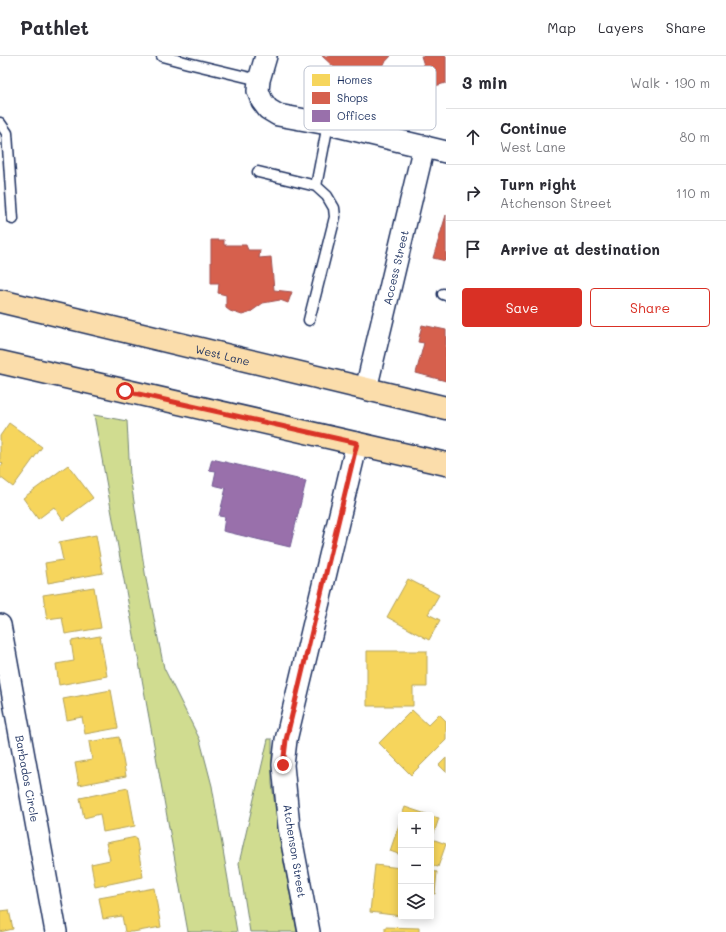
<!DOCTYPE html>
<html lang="en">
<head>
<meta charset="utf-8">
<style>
  :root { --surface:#fff; --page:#f2f2f3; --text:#2b2b33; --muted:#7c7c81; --line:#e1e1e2; --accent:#d93025 }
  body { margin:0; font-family:Mali,sans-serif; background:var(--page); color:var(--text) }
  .controls { position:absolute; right:12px; bottom:12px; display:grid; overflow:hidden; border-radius:4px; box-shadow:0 2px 10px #0003 }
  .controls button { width:36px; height:36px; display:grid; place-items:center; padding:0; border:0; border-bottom:1px solid var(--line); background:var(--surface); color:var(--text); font:20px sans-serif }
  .stop { position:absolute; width:12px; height:12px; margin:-9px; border:3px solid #d93025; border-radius:50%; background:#fff }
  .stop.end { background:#d93025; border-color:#fff; box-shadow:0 1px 4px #0008 }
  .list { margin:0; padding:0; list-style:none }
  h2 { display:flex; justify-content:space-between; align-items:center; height:52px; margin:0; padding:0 16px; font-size:17px }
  h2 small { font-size:13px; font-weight:400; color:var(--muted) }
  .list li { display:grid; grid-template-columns:26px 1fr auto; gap:12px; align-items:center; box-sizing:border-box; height:56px; padding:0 16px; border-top:1px solid var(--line) }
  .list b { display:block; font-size:15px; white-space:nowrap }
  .list p { margin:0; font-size:13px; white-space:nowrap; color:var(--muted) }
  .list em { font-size:13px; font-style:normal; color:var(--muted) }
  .actions { display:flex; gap:8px; padding:12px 16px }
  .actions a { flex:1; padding:9px 0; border:1px solid var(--accent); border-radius:4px; text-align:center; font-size:14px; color:var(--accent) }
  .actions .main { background:var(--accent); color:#fff }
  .icon { flex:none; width:22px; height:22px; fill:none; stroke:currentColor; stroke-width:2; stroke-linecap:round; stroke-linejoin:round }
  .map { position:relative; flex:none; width:446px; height:876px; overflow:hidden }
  header { display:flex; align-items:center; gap:24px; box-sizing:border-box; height:56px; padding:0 20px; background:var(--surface); border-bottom:1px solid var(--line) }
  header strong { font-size:19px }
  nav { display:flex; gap:22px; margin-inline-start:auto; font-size:14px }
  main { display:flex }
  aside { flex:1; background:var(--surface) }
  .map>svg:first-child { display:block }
  .green { fill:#d0dc90; stroke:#768677 }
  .homes { fill:#f6d55c; stroke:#b4a35d }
  .shops { fill:#d6604d; stroke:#9e5152 }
  .offices { fill:#9970ab; stroke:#735c94 }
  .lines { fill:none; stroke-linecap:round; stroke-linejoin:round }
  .service-casing { stroke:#1b2f5e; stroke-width:13 }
  .minor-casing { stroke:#1b2f5e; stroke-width:24 }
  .primary-casing { stroke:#1b2f5e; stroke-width:25 }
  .service { stroke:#fff; stroke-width:10 }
  .minor { stroke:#fff; stroke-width:21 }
  .primary { stroke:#fbddab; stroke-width:22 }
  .route { stroke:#d93025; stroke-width:5 }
  .labels { text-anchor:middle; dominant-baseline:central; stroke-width:4; stroke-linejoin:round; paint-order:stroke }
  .street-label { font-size:11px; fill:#1b2f5e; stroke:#fff }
  .key { fill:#fff; stroke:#bbc1cf; stroke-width:1 }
  .key-label { font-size:11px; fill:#1b2f5e }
</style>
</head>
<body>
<header>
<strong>Pathlet</strong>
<nav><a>Map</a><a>Layers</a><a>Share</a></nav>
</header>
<main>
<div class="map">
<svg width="446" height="876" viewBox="0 0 446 876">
  <rect width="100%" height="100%" fill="#fff"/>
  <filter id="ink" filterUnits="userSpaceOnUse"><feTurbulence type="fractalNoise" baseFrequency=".025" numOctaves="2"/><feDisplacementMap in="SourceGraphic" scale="8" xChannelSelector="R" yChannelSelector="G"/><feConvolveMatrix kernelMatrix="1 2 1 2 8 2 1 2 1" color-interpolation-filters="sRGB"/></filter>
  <g filter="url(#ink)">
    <path class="green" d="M 94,359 L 127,365 L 130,420 L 146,523 L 164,612 L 200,684 L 212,730 L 237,876 L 188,876 Z
      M 268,683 L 272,683 L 272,728 L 279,779 L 297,876 L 250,876 L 239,807 Z"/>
    <path class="homes" d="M 9,367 L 42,391 L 13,431 L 0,421 L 0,412 L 3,408 L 0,405 L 0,380 Z
      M 68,409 L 93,442 L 63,464 L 54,451 L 38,463 L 23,442 Z
      M 96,479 L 103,517 L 48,527 L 45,507 L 63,504 L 59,486 Z
      M 408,523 L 439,539 L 428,558 L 440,564 L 429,584 L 387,561 Z
      M 94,531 L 101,572 L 65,578 L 62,561 L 47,563 L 43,539 Z
      M 100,580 L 107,620 L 59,629 L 56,608 L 74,605 L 71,585 Z
      M 367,595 L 427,595 L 427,631 L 413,631 L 413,650 L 367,650 Z
      M 111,634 L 118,672 L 85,678 L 82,661 L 67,664 L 63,643 Z
      M 412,654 L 428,669 L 439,658 L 446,665 L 446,684 L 411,719 L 379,687 Z
      M 119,681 L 126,720 L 79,729 L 75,707 L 92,704 L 89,686 Z
      M 446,702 L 446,716 L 439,709 Z
      M 128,732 L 135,770 L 103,776 L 100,758 L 84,762 L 80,742 Z
      M 405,751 L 429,759 L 402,759 Z
      M 431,760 L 439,762 L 432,783 L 446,788 L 438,811 L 431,809 Z
      M 401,763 L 401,799 L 390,795 Z
      M 136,781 L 143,821 L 95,831 L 91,808 L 110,804 L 106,787 Z
      M 375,809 L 401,812 L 401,860 L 370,856 Z
      M 431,815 L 437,816 L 435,838 L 431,837 Z
      M 154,832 L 161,871 L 133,876 L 125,876 L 122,860 L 103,863 L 99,842 Z
      M 9,854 L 13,873 L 0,876 L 0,855 Z
      M 385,871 L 419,872 L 419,876 L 385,876 Z"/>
    <path class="shops" d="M 322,0 L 391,0 L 359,34 Z
      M 421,0 L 446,0 L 446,27 L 431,31 Z
      M 446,159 L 446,205 L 433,202 Z
      M 211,184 L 224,184 L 224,189 L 246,189 L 248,194 L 260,194 L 259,202 L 271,201 L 274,234 L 292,236 L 288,247 L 280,244 L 263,247 L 249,257 L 242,259 L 230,255 L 226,252 L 226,239 L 218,237 L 219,227 L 211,227 Z
      M 422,269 L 446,274 L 446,325 L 416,317 L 424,287 L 418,286 Z"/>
    <path class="offices" d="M 212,403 L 306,425 L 290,491 L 223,475 L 225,461 L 219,460 L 226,432 L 213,429 L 216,415 L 209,414 Z"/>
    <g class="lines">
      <g class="service-casing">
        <path id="service" d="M 162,0 L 188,7 L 259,24
          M 0,67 L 7,77 L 13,163
          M 258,116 L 316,130 L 327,140 L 334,152 L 335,161 L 309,264
          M 316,130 L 328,68
          M 443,238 L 446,239"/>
      </g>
      <g class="minor-casing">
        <g id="minor">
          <path d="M 266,0 L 259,24 L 258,35 L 262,45 L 268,53 L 278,59 L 333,69 L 446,96"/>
          <path id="s1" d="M 366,333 L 424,90"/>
          <path id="s2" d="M 0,569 L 56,876"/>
          <path d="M 309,876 L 289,771 L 283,709 L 286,684 L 357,387"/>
        </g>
      </g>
      <g class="primary-casing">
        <g id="primary">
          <path id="s3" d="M 0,245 L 446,352"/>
          <path d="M 0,306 L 446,408"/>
        </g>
      </g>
      <use href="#service" class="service"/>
      <use href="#minor" class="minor"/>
      <use href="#primary" class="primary"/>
    </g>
  </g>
  <g class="lines" filter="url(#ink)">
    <path class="route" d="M 125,335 L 357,387 L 286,684 L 283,709"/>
  </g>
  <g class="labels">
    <g class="street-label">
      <text stroke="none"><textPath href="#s1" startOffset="125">Access Street</textPath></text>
      <text stroke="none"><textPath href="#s3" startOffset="229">West Lane</textPath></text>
      <text stroke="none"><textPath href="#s2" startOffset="156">Barbados Circle</textPath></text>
      <text transform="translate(295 795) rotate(81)">Atchenson Street</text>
    </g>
  </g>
  <rect x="304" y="10" width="132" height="64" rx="6" class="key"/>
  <rect x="312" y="18" width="18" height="12" fill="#f6d55c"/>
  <rect x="312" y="36" width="18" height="12" fill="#d6604d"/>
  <rect x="312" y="54" width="18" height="12" fill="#9970ab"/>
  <g class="key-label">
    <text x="337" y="28">Homes</text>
    <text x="337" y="46">Shops</text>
    <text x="337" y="64">Offices</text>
  </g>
</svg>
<div class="controls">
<button>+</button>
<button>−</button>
<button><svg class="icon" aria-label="layers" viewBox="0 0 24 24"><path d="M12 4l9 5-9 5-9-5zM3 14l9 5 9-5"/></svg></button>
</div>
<div class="stop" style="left:125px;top:335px"></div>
<div class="stop end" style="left:283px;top:709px"></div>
</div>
<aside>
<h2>3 min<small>Walk · 190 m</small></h2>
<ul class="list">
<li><svg class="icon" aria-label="ahead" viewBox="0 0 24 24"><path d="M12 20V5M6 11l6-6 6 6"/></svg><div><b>Continue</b><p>West Lane</p></div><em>80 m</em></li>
<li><svg class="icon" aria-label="right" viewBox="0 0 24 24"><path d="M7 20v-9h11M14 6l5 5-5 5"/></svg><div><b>Turn right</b><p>Atchenson Street</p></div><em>110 m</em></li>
<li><svg class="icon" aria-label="arrive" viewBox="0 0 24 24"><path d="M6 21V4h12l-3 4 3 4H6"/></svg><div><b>Arrive at destination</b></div></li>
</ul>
<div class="actions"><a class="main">Save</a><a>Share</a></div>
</aside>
</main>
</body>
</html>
